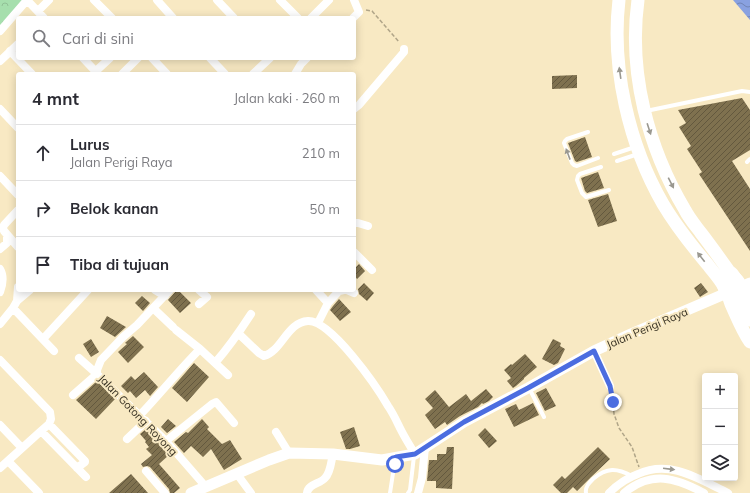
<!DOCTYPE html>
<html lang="id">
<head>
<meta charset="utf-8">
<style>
  :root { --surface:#fff; --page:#f7f7f7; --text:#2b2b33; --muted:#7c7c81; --line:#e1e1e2 }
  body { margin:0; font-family:Mulish,sans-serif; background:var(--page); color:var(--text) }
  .controls { position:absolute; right:12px; bottom:12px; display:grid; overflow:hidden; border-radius:4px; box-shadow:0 2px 10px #0003 }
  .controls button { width:36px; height:36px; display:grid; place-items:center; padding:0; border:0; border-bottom:1px solid var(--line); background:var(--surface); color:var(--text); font:20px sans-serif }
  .stop { position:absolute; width:12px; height:12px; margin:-9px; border:3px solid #4b6de0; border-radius:50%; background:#fff }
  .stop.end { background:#4b6de0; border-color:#fff; box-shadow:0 1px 4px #0008 }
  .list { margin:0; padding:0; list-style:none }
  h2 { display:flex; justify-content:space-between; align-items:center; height:52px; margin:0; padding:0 16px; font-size:17px }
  h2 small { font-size:13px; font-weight:400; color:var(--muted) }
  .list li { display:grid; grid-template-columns:26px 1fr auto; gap:12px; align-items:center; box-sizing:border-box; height:56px; padding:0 16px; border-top:1px solid var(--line) }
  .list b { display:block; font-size:15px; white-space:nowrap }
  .list p { margin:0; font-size:13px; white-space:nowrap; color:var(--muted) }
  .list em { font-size:13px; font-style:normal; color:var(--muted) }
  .icon { flex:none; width:22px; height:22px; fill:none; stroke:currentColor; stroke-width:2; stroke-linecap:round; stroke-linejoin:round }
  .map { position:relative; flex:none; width:750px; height:493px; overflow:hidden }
  .search { position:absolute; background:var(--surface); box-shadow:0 2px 10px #0003; left:16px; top:16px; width:340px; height:44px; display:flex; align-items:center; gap:10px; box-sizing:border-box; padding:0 14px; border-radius:4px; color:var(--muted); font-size:15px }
  .panel { position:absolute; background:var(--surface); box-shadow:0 2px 10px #0003; left:16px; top:72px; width:340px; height:220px; border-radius:4px }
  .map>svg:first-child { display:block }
  .park { fill:url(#park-crowns) }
  .water { fill:url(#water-waves) }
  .building { fill:url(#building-hatch) }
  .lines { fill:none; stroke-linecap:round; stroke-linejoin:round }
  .path { stroke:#b0a588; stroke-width:1.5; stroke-dasharray:4 2; stroke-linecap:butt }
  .lane { stroke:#fff; stroke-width:4 }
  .street { stroke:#fff; stroke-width:8 }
  .secondary { stroke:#fff; stroke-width:11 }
  .primary { stroke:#fff; stroke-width:13 }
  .highway { stroke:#fff; stroke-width:15 }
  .oneway { fill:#9a9890 }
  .route { stroke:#4b6de0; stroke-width:5 }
  .labels { text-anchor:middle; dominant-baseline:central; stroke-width:4; stroke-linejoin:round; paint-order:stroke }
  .street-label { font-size:11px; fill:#363022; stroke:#f8e9c3 }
</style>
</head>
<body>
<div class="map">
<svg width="750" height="493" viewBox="0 0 750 493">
  <defs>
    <pattern id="park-crowns" width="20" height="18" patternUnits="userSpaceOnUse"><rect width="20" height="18" fill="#a6dfad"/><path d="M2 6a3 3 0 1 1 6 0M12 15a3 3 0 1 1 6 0" fill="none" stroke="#90c095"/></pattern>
    <pattern id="water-waves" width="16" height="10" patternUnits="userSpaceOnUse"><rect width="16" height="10" fill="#89a1e0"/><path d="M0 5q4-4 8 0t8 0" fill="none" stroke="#7184b5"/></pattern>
    <pattern id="building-hatch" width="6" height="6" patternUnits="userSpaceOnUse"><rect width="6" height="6" fill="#7f714f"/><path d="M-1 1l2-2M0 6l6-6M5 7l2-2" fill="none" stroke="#63583e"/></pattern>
  </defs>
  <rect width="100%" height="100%" fill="#f8e9c3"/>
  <path class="park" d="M 0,0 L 24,0 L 0,27 Z"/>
  <path class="water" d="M 733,0 L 750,0 L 750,20 Z"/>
  <path class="building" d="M 577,75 L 577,88 L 552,89 L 552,76 Z
    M 742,98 L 750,110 L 750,150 L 732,161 L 750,189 L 750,251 L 699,174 L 702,172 L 687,149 L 691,146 L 679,127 L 686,123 L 678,110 Z
    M 585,137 L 592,157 L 577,162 L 575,161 L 568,143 Z
    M 598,172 L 604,188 L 587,193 L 585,191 L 581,178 Z
    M 608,194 L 617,221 L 598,227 L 588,200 Z
    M 359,264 L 365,271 L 357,279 L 354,275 L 354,269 Z
    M 364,283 L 374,293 L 367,301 L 359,294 L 358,289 Z
    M 701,283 L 708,292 L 700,297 L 694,288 Z
    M 177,290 L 178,290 L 191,303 L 180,313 L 168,300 Z
    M 142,296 L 150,303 L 143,311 L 135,303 Z
    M 339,299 L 351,312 L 340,321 L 330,310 L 333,306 Z
    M 107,316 L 126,327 L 115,337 L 100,328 Z
    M 133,336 L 144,347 L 128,363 L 118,352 L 127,344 L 125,343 Z
    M 91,339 L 99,352 L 91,357 L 83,344 Z
    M 553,339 L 561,343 L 560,346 L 565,349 L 558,363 L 554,365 L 542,359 Z
    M 525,354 L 537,367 L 524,378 L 524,379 L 516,386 L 513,388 L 507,381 L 511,378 L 504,370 L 511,364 L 512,365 Z
    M 194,363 L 209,377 L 187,402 L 172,388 Z
    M 144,372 L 158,387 L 150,396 L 145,390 L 136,398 L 130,391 L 128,393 L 121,386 L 131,376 L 135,380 Z
    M 97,381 L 115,399 L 96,419 L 76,400 Z
    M 546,388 L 556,406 L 545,411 L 536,393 Z
    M 486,389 L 493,397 L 489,401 L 483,404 L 482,403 L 478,407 L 460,416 L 447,425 L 445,422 L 435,429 L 425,415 L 433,408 L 425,399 L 435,390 L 449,407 L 466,394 L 471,401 Z
    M 533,403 L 539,415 L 514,427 L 505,409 L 516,404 L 519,410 Z
    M 168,419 L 176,426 L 167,433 L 161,427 Z
    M 202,419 L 209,427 L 207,429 L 222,444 L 230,440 L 242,459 L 224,470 L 211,449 L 203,457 L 191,446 L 184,453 L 174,442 L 186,432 L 188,433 Z
    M 354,427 L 360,446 L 350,449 L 346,449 L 340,432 Z
    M 485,428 L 497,441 L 489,448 L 478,435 Z
    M 146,429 L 170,454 L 159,464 L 180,488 L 174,493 L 170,493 L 169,489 L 150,467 L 147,466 L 143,467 L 141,464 L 152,455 L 146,449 L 149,447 L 145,442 L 146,441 L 140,434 Z
    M 447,447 L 454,447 L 452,489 L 436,488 L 436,481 L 427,481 L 429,460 L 437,460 L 437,454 L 446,454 Z
    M 598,447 L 610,459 L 591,477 L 577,491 L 573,487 L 567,493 L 561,493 L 553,485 L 562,476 L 565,479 Z
    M 131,474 L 148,493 L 109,493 Z"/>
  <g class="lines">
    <path class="path" d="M 366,10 L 372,11 L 399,42
      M 611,393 L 613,402 L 614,414 L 619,428 L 632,447 L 639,467"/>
    <path class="lane" d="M 646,111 L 742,91 L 750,92
      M 588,132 L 567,139 L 565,141 L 564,143 L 572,163 L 574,165 L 577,166 L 598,158
      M 614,154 L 635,147
      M 617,161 L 638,154
      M 747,162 L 750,159
      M 601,167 L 580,174 L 578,176 L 577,180 L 582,193 L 586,197 L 609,190
      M 529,388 L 544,417
      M 390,493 L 395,460
      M 408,493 L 410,490 L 414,456
      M 586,493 C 585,487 589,483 593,479 C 607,467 617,468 632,476"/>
    <path class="street" d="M 27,0 L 44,18
      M 94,0 L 112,18
      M 157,0 L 173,18
      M 217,0 L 234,18
      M 280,0 L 298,18
      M 38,11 L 49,0
      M 311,18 L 329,0
      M 353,18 L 359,12 L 354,0
      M 0,31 L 27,0
      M 10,51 L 32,74
      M 83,58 L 98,74
      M 152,58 L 167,74
      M 210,58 L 225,74
      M 0,61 L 18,44
      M 96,71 L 110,58
      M 122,74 L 138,58
      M 253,74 L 270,58
      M 295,74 L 301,64 L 307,58
      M 0,109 L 18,128
      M 354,109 L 359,105 L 404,52 L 404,49
      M 0,176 L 18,195
      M 354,223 L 358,223 L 368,226
      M 3,228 L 4,231 L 18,247
      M 3,228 L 4,225 L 18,210
      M 0,249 L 7,243 L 7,235
      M 354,252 L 372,270
      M 0,269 C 4,276 3,284 0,292
      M 155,290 L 165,296
      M 170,290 L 137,325 L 123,337 L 101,360 L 97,370 L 97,374 L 166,441 L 206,487
      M 199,290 L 207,297 L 199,304
      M 316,290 L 328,303 L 339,291 L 344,290
      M 347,290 L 354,293
      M 17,301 L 30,290
      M 13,308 L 54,351
      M 153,308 L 173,327
      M 318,323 L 328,303
      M 0,324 L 13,308 L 17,301 L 18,287
      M 176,330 L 200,349
      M 239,334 L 259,353 L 264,356 C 282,351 287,322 308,321 C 331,320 377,387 388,406 C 393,413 397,422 401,430 C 405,438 410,446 415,454
      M 43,339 L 88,290
      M 594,351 L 610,386
      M 0,360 L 50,412 L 51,419 L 49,424 L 41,431 L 0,468
      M 215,363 C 229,347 240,331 251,314
      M 73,395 L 97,374 L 79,358
      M 140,415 C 160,394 179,370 200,349 L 228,375
      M 49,424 L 85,461 L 85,462 L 77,468
      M 0,425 L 22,448
      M 41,431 L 86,477
      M 276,432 L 289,453
      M 127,439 L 146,421
      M 166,441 L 212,404 L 216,402 L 234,423
      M 8,461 L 39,493
      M 146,471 L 165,493
      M 237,474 L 251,493
      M 307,493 C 308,484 320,484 325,478 C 331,472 331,461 333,454
      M 418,493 L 422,478 L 425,447
      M 609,493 C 617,485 627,478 638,474 C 670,459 699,479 728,493
      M 624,493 C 652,470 676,478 704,493"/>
    <path class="secondary" d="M 191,493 L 269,460 L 289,453 L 333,454 L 382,460 L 415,454 L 464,422 L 528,388 L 594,351 L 631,334 L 750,283"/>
    <path class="primary" d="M 619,0 C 611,68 629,145 663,204 C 676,226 692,246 708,265 C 713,272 720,279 724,287 C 727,292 729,298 731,304 C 737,317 742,330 750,342
      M 638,0 C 628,72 648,148 685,210 C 689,218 695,225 701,233 C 711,246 721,260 731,274 L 738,281"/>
    <path class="highway" d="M 731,274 L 750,300
      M 725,287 L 738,302 L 750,319"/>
  </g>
  <defs><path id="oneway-solid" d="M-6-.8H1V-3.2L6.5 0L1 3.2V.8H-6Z"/></defs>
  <g class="oneway">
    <use href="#oneway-solid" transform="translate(620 73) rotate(-98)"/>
    <use href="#oneway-solid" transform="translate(649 129) rotate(72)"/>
    <use href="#oneway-solid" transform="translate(568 154) rotate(-110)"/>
    <use href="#oneway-solid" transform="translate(671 183) rotate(63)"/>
    <use href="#oneway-solid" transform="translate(701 257) rotate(-128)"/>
    <use href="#oneway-solid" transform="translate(669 469) rotate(7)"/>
  </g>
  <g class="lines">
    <path class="route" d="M 395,464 L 396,457 L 415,454 L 464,422 L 528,388 L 594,351 L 610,386 L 613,402"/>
  </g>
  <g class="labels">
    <g class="street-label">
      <text transform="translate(647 328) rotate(-23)">Jalan Perigi Raya</text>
      <text transform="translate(138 415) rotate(46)">Jalan Gotong Royong</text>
    </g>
  </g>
</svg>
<div class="controls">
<button>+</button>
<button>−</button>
<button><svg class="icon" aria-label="layers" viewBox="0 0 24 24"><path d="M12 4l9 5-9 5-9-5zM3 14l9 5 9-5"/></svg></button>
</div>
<div class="stop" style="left:395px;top:464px"></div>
<div class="stop end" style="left:613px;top:402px"></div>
<div class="search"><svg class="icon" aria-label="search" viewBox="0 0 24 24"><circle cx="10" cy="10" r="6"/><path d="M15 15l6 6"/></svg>Cari di sini</div>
<section class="panel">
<h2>4 mnt<small>Jalan kaki · 260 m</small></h2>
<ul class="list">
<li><svg class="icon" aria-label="ahead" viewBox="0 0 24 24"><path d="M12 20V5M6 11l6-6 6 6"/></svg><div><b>Lurus</b><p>Jalan Perigi Raya</p></div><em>210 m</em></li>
<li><svg class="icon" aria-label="right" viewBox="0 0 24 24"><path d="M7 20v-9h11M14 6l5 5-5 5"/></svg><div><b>Belok kanan</b></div><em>50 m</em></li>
<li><svg class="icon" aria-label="arrive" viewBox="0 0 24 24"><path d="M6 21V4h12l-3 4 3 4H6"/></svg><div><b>Tiba di tujuan</b></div></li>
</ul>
</section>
</div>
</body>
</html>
